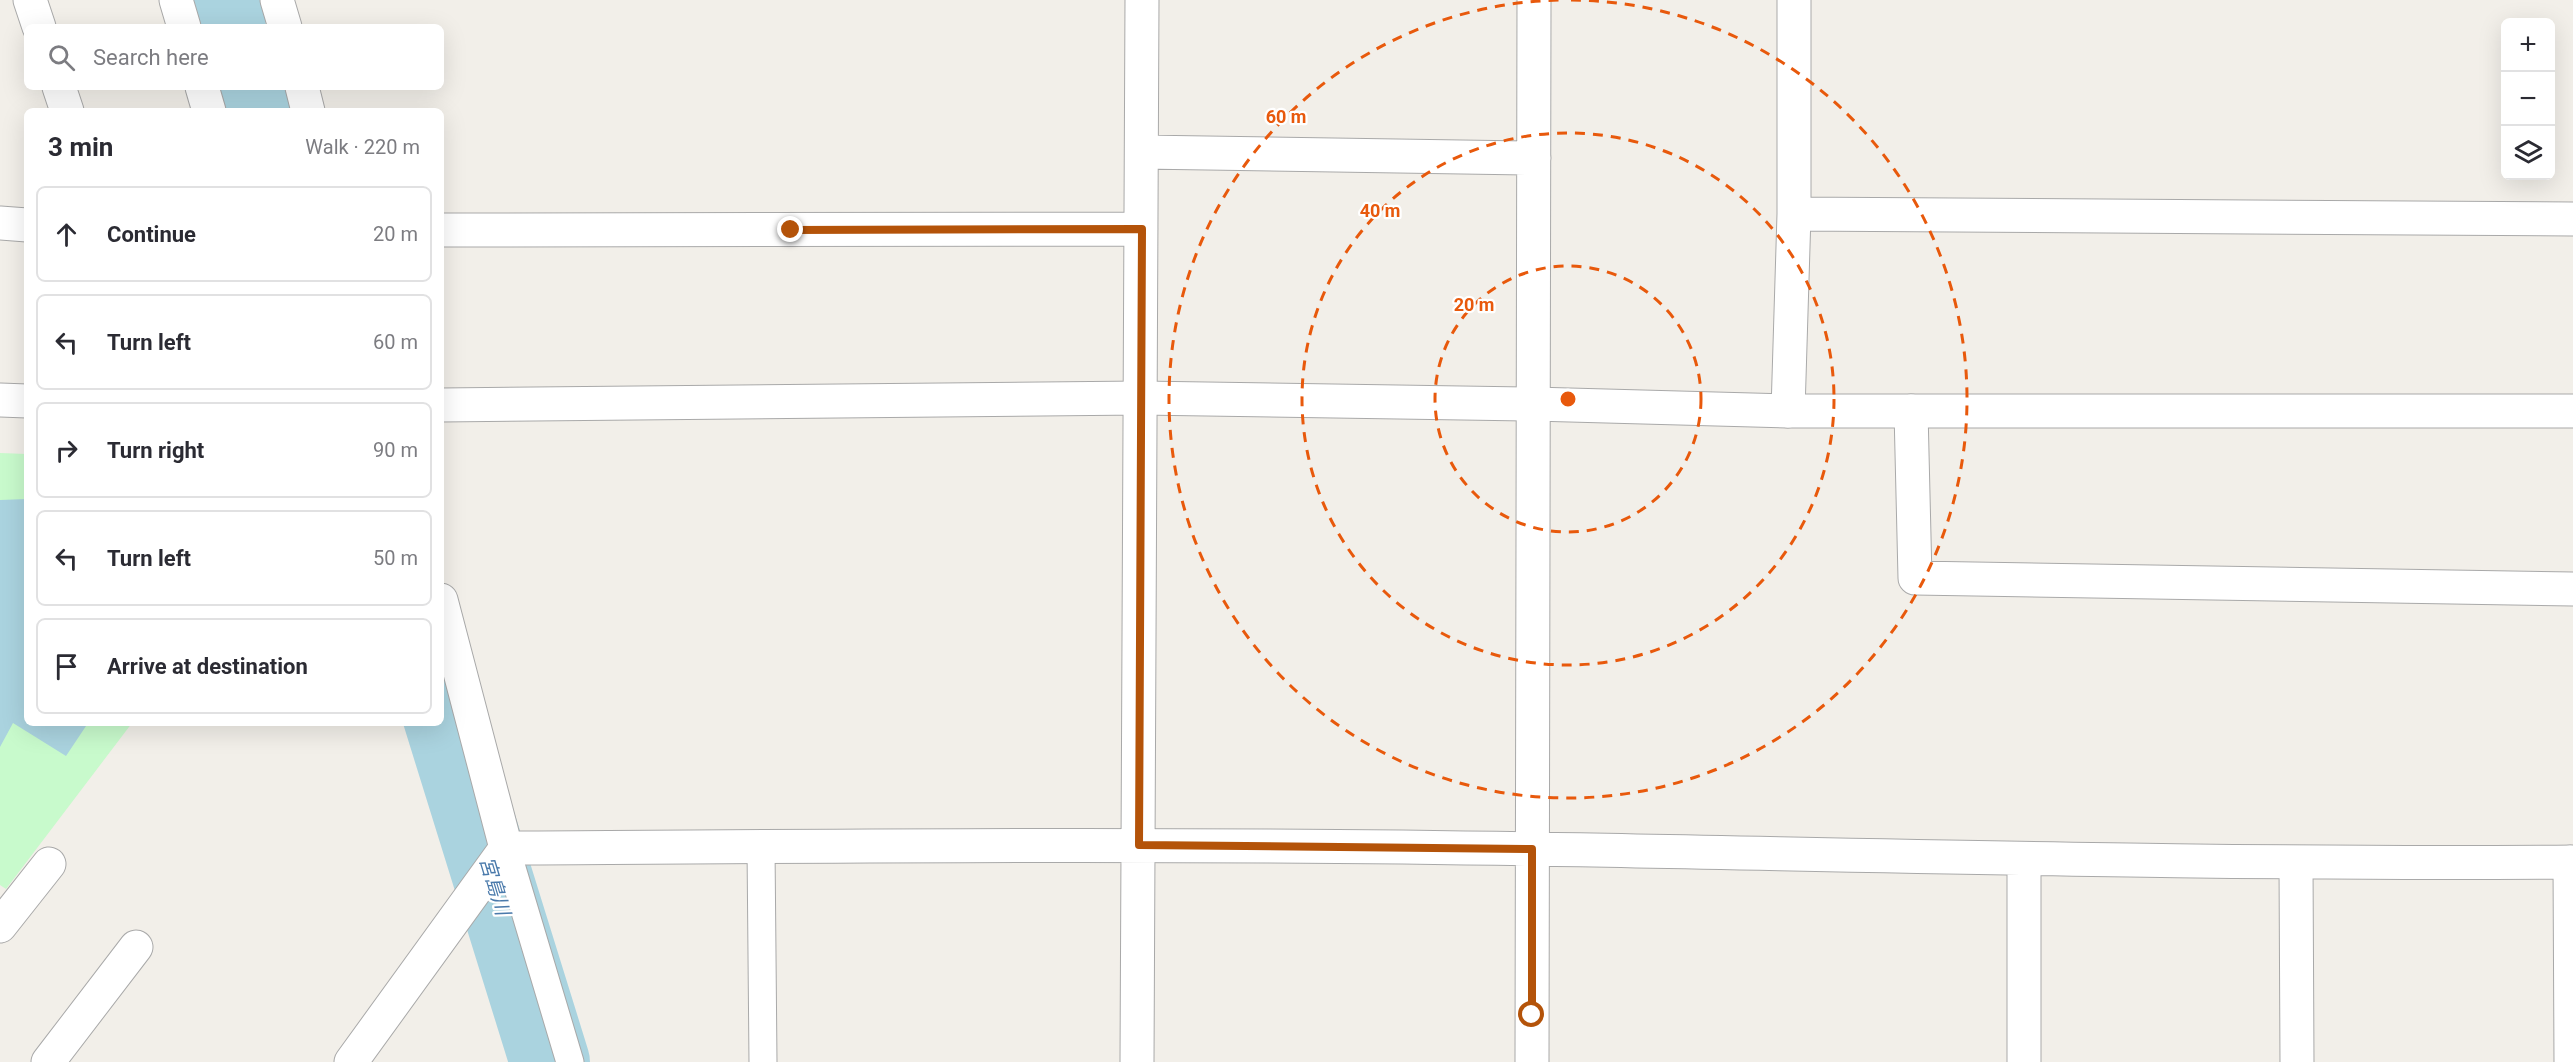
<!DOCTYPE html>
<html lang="en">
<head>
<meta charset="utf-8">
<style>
  :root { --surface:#fff; --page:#f2f2f3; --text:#2b2b33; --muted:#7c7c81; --line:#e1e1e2 }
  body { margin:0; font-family:Roboto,"Noto Sans JP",sans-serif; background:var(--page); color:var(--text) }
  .controls { position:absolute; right:18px; top:18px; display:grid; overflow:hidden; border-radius:9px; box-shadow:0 6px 24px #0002 }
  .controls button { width:54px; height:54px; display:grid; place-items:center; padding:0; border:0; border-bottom:2px solid var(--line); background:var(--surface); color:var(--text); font:30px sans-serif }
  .stop { position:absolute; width:18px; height:18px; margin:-14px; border:4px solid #b45309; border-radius:50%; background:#fff }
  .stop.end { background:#b45309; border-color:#fff; box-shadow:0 2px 6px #0008 }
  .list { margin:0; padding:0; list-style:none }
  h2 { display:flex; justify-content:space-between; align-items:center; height:78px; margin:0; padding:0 24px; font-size:26px }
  h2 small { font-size:20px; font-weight:400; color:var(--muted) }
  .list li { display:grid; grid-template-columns:39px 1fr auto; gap:18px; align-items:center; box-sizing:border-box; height:96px; margin:0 12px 12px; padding:0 12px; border:2px solid var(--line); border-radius:9px }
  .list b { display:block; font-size:22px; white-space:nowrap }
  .list em { font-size:20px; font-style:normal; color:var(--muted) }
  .icon { flex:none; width:33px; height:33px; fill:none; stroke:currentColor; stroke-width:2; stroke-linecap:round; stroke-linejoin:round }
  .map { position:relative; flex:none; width:2573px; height:1062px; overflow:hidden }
  .search { position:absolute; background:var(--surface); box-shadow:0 6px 24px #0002; left:24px; top:24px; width:420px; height:66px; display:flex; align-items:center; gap:15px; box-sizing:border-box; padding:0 21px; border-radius:9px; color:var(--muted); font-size:22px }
  .panel { position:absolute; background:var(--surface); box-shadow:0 6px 24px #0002; left:24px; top:108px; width:420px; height:618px; border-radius:9px }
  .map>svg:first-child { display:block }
  .park { fill:#c8facc }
  .water { fill:#aad3df }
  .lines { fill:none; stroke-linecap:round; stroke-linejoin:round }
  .river { stroke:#aad3df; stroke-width:80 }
  .service-casing { stroke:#a9a9a9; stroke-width:29 }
  .minor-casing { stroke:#a9a9a9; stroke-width:35 }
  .tertiary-casing { stroke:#a9a9a9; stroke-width:35 }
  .service { stroke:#fff; stroke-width:27 }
  .minor { stroke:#fff; stroke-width:33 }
  .tertiary { stroke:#fff; stroke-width:33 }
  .route { stroke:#b45309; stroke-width:8 }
  .ring { fill:none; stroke:#e8590c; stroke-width:3; stroke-dasharray:10 8 }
  .labels { text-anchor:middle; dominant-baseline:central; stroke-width:4.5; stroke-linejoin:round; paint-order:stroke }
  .water-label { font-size:20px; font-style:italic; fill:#4a7aab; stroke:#fff }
  .centre { fill:#e8590c; stroke:#fff; stroke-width:3 }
  .ring-label { font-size:18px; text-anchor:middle; font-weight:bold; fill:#e8590c; stroke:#fff; stroke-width:4.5; stroke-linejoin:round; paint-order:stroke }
</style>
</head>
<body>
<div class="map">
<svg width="2573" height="1062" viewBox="0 0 2573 1062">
  <rect width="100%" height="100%" fill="#f2efe9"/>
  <path class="park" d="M 0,453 L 27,454 L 27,723 L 132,723 L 6,889 L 0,885 Z"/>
  <path class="water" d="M 27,499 L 27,723 L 88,723 L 66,756 L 13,723 L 0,747 L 0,500 Z"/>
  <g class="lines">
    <path class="river" d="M 218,0 L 226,27
      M 244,87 L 251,111
      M 441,711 L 550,1062"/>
    <g class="service-casing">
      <path id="service" d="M 761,847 L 763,1062
        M 506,848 L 570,1062"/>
    </g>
    <g class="minor-casing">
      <path id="minor" d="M 30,0 L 39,27
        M 176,0 L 184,27
        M 277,0 L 285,27
        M 59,87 L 67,111
        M 202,87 L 209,111
        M 302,87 L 308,111
        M 1142,152 L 1534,158
        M 1794,214 L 2573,219
        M 0,223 L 27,225
        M 441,230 L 1141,229
        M 1788,411 L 1794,214 L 1794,0
        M 1911,411 L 1915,578 L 2573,589
        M 441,600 L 506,848
        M 2570,862 L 2571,1062
        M 2296,863 L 2297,1062
        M 0,926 L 49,864
        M 48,1062 L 136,947
        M 351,1062 L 506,848 C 849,846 1192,843 1534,849 C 1881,855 2227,865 2573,862
        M 1137,1062 L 1142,0
        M 1532,1062 L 1534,0
        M 2024,1062 L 2024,860"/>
    </g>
    <g class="tertiary-casing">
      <path id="tertiary" d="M 0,400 L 27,401
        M 441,405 L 1141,398 L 1533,404 L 1788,411 L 2573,411"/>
    </g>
    <use href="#service" class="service"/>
    <use href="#minor" class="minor"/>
    <use href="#tertiary" class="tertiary"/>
  </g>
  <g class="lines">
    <path class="route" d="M 791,230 L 1142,229 L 1139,845 L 1532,849 L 1532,1015"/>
  </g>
  <g class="ring">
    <circle cx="1568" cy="399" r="133"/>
    <circle cx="1568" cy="399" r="266"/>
    <path d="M1571 0A399 399 0 1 1 1565 0"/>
  </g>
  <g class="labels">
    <g class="water-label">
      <text transform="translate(495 886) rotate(73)">宮島川</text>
    </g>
  </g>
  <circle cx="1568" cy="399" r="9" class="centre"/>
  <g class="ring-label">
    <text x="1286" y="123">60 m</text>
    <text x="1380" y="217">40 m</text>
    <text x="1474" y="311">20 m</text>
  </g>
</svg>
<div class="controls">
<button>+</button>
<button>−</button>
<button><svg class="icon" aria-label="layers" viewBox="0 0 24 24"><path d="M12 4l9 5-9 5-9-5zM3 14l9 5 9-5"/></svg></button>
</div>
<div class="stop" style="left:1532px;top:1015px"></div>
<div class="stop end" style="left:791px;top:230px"></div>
<div class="search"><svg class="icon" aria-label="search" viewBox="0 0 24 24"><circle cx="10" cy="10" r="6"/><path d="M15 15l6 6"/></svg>Search here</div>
<section class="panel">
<h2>3 min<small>Walk · 220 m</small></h2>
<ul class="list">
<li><svg class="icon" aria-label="ahead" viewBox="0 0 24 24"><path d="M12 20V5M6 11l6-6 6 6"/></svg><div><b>Continue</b></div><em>20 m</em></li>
<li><svg class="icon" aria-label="left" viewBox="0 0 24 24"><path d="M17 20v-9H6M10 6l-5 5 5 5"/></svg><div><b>Turn left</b></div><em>60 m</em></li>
<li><svg class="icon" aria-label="right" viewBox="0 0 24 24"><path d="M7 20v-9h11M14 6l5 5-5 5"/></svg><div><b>Turn right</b></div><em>90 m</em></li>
<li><svg class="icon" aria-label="left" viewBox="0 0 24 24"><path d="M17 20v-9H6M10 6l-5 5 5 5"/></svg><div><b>Turn left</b></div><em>50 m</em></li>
<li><svg class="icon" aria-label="arrive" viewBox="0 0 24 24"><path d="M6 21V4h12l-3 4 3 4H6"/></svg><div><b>Arrive at destination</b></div></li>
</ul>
</section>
</div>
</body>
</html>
